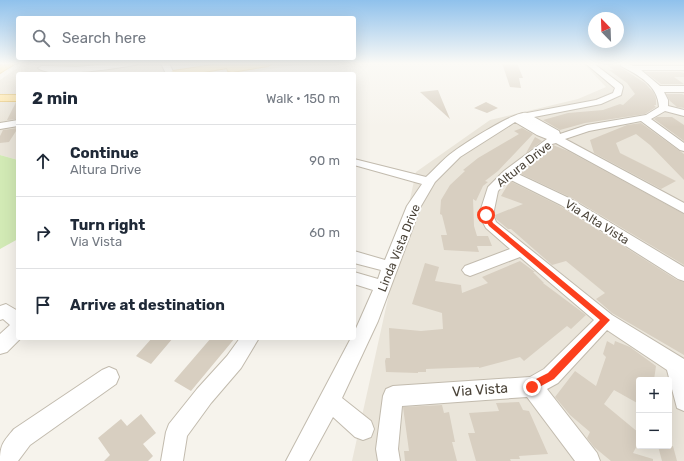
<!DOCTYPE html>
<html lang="en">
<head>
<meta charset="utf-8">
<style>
  :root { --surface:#fff; --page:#f6f6f7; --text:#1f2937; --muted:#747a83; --line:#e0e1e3 }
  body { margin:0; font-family:Rubik,sans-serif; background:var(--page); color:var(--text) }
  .controls { position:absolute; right:12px; bottom:12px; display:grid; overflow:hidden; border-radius:4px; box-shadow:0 4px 16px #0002 }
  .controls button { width:36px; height:36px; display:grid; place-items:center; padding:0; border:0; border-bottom:1px solid var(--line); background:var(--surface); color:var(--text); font:20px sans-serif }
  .compass { position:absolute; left:588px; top:12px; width:36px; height:36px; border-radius:50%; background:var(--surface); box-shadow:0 4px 16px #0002; rotate:337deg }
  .stop { position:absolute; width:12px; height:12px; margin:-9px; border:3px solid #fc3f1d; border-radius:50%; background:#fff }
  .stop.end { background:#fc3f1d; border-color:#fff; box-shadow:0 1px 4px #0008 }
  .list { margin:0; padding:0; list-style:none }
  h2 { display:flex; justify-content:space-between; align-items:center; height:52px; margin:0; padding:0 16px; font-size:17px }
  h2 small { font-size:13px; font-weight:400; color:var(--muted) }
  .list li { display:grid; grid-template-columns:26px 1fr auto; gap:12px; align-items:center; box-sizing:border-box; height:72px; padding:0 16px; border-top:1px solid var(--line) }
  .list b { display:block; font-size:15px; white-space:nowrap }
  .list p { margin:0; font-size:13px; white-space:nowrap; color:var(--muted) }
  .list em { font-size:13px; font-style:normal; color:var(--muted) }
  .icon { flex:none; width:22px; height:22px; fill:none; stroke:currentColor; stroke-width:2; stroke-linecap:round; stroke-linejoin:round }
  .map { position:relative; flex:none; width:684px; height:461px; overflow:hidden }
  .search { position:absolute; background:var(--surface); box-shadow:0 4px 16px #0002; left:16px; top:16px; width:340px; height:44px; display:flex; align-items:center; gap:10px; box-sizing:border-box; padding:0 14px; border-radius:4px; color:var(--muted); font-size:15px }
  .panel { position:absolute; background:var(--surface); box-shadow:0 4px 16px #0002; left:16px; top:72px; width:340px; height:268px; border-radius:4px }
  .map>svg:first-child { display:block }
  .residential { fill:#eae5da; fill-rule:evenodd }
  .green { fill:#d2eab5 }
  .building { fill:#d8cfc1 }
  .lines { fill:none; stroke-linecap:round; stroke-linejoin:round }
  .minor-casing { stroke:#c2bbae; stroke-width:2 }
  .major-casing { stroke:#e6c16a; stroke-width:2 }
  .minor { fill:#fff; fill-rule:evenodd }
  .major { fill:#ffe39c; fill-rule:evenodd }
  .route { fill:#fc3f1d }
  .labels { text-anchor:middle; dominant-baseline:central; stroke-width:4; stroke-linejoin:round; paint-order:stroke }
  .street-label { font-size:12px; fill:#4b4439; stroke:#fff }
  .near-street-label { font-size:14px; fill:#4b4439; stroke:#fff }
</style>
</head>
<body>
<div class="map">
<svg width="684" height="461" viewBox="0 0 684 461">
  <rect width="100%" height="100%" fill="#f6f3ec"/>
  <path class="residential" d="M 36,63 L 58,63 L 64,67 L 111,63 L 309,63 L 237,74 L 18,74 L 18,160 L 0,155 L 0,80 L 23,64 Z
    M 583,63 L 684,63 L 684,461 L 352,461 L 416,172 L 490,120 L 578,99 L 606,87 ZM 639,380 L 669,380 L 669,446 L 639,446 Z"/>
  <path class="green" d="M 59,63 L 106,63 L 100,65 L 65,67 Z
    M 0,155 L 18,160 L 18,239 L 0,249 Z"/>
  <path class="building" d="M 502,63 L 517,63 L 523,78 L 519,78 L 521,88 L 510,87 Z
    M 604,63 L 620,63 L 620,67 L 645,83 L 654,93 L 656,99 L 656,105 L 654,105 L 656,107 L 645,114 L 585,123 L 560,130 L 543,120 L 568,113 L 603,110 L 620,104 L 623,105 L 635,94 L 627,83 L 609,70 L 614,70 Z
    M 645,72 L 681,72 L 684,73 L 684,77 L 674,77 L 684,84 L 661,84 Z
    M 438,90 L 442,100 L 450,119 L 420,92 Z
    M 666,94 L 682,94 L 684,95 L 684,108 L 677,107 L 670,101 Z
    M 16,102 L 18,102 L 18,119 L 7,120 Z
    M 486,102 L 498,108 L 487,113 L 474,108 Z
    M 657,117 L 672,117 L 684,125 L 684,141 L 654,119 Z
    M 641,123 L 684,154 L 684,180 L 650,145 L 636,134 L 616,143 L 620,153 L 676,181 L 661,189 L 594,153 L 590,140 L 627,125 Z
    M 18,128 L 9,142 L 0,143 L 0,136 L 3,130 Z
    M 522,128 L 533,134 L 498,171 L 485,181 L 488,182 L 483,186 L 476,201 L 473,199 L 474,226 L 477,236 L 488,236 L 492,246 L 477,246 L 479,252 L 444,250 L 441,235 L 447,235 L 442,215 L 440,214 L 441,200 L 450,185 L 465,171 L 463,170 L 478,158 L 519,134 L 514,131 Z
    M 535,137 L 542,141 L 526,153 Z
    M 553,145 L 568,151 L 684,214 L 684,265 L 572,198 L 519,173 Z
    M 510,181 L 560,206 L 677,280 L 684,282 L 684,355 L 612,313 L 596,299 L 605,293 L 566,261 L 552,265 L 511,229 L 508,229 L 496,219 L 495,215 L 523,204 L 501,196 Z
    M 520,261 L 535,272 L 533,272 L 544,283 L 543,283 L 586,315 L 571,329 L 567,326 L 524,361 L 520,357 L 479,368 L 479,367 L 426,369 L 426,372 L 418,372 L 418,373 L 386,372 L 385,361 L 386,358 L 390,358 L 389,328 L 421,331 L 443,329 L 442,313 L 412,304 L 425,263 L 439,267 L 435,281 L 461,285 L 462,293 L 488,283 L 482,277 Z
    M 152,338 L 173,338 L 151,364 L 136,356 Z
    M 211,338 L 235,338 L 191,391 L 174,381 Z
    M 607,341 L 614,345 L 615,341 L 630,347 L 656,366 L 654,380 L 639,380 L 639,404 L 614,390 L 604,404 L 639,433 L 639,442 L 633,453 L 653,459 L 653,461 L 611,461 L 594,447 L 587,438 L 590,432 L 570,415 L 555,397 L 575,371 L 596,386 L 606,357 L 603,354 Z
    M 519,402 L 523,410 L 529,411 L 548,454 L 519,456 L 520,459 L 510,459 L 511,461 L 476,461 L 468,433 L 475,433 L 469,413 L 499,411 L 496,403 Z
    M 442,405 L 444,413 L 449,412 L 455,442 L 452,442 L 457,461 L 405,461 L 404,451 L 409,451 L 403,407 Z
    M 141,414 L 156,433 L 143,444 L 153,456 L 148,461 L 104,461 L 110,455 L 98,438 L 121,419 L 127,426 Z
    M 658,446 L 673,446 L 677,461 L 662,461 Z"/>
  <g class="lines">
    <g class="minor-casing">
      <path id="minor" d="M 120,63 L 139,63 L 135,65 C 117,68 51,79 38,68 L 42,66 L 77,67 Z
        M 161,63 L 169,63 L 174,74 L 166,74 Z
        M 585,63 L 593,63 L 622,85 L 623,87 L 621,95 L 601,104 L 534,117 L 559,131 L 560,134 L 587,125 L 646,115 L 659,107 C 658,85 638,75 621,66 L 621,63 L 627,63 L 633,66 L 684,66 L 684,70 L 641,70 L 660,86 L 684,86 L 684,92 L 664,92 L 668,100 L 668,106 L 684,110 L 684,116 L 665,111 L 651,119 L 684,143 L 684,151 L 680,150 L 641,121 L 589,131 L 565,139 L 684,203 L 684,213 L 556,143 L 552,144 L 516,173 L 571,199 L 684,267 L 684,281 L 678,279 L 561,205 L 509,179 L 498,191 L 493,215 L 496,222 L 612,315 L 684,359 L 684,411 L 677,408 L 667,370 L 607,330 L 558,383 L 547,389 L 597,453 L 600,461 L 575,461 L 527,397 L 402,406 L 398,449 L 400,461 L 378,461 L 376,449 L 383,396 L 386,389 L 393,386 L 530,377 L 544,369 L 594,320 L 520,257 L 470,276 L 465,274 L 462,270 L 465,266 L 510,249 L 486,228 L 479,215 L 488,187 L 504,171 L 547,139 L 537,135 L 515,122 L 460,157 L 435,182 L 421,206 L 378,321 L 342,398 L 371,421 L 374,429 L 371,437 L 363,440 L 355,437 L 333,417 L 309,461 L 286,461 L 351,338 L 354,338 L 354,333 L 373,290 L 354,284 L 354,272 L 378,279 L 381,270 L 354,263 L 354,251 L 385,260 L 407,206 L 422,184 L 354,165 L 354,159 L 426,177 C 435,169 443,159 453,152 C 465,143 516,110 527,113 L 596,100 L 613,93 L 615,88 Z
        M 18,120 L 18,126 L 0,129 L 0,123 Z
        M 6,304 L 18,311 L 18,338 L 21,338 L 7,352 L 0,354 L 0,334 L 10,325 L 3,319 L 0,320 L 0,306 Z
        M 240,338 L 259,338 L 241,368 L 211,403 L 187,436 L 183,461 L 161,461 L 166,432 L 169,424 L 197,389 L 227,356 Z
        M 109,367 L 116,370 L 119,377 L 116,384 L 30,445 L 18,461 L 0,461 C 0,444 4,441 14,429 L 102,370 Z"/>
    </g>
    <g class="major-casing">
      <path id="major" d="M 5,63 L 16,63 L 0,73 L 0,66 Z
        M 226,63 L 273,63 L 268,66 L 232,72 L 228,71 L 227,68 L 192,74 L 168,74 L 173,71 Z
        M 0,95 L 18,95 L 18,101 L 0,101 Z"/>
    </g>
    <use href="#minor" class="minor"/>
    <use href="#major" class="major"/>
  </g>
  <linearGradient id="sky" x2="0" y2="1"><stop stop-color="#8fc1ec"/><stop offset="0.5" stop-color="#fbfaf6"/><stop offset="1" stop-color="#fbfaf6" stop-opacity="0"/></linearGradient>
  <rect width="684" height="127" fill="url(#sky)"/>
  <path class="route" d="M 483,213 L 488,213 L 493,223 L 610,320 L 554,379 L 532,391 L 528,390 L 527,387 L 528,383 L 548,373 L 600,320 L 489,226 L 482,215 Z"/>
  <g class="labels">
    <g class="street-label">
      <text transform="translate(524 164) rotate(-38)">Altura Drive</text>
      <text transform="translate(597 222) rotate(32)">Via Alta Vista</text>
      <text transform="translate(399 248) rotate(-68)">Linda Vista Drive</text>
    </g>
    <g class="near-street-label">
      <text transform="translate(480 390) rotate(-4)">Via Vista</text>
    </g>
  </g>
</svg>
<div class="controls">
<button>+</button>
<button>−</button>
</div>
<svg class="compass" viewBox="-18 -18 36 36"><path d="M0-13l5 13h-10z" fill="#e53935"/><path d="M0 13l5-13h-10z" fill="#747a83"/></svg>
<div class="stop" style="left:486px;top:215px"></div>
<div class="stop end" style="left:532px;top:387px"></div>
<div class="search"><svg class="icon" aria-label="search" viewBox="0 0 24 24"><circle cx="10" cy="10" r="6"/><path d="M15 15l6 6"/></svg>Search here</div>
<section class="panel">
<h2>2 min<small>Walk · 150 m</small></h2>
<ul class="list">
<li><svg class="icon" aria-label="ahead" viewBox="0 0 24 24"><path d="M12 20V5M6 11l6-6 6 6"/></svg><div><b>Continue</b><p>Altura Drive</p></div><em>90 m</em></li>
<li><svg class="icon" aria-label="right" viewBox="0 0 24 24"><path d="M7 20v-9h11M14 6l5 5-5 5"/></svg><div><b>Turn right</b><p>Via Vista</p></div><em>60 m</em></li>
<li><svg class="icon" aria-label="arrive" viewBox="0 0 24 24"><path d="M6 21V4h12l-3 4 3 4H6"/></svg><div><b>Arrive at destination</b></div></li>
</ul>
</section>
</div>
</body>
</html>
